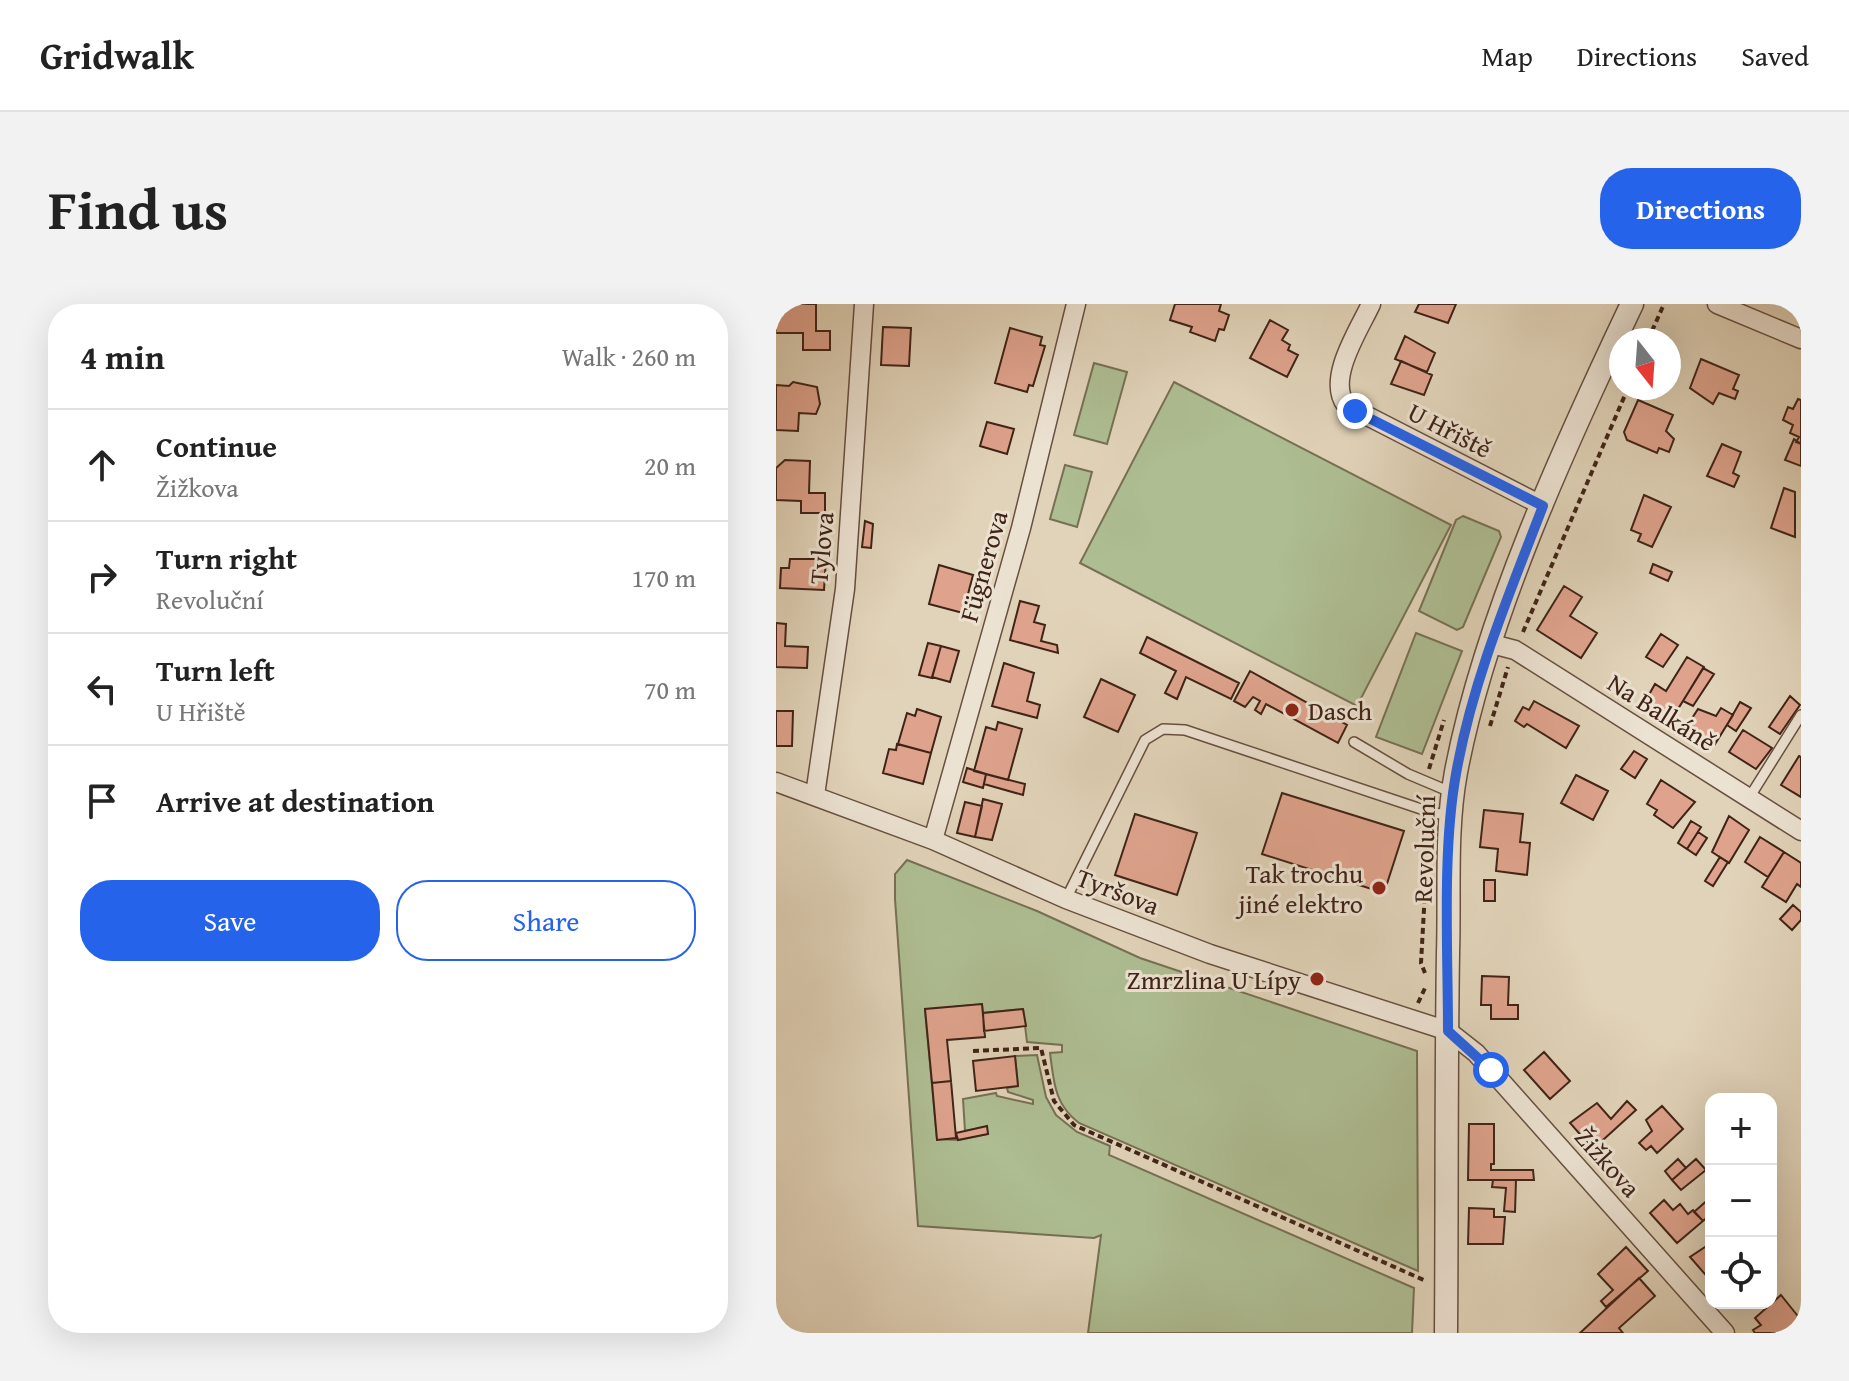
<!DOCTYPE html>
<html lang="en">
<head>
<meta charset="utf-8">
<style>
  :root { --surface:#fff; --page:#f2f2f2; --text:#222; --muted:#767676; --line:#e0e0e0; --accent:#2563eb }
  body { margin:0; font-family:"Gentium Book Plus",serif; background:var(--page); color:var(--text) }
  .controls { position:absolute; right:24px; bottom:24px; display:grid; overflow:hidden; border-radius:16px; box-shadow:0 8px 32px #0002 }
  .controls button { width:72px; height:72px; display:grid; place-items:center; padding:0; border:0; border-bottom:2px solid var(--line); background:var(--surface); color:var(--text); font:40px sans-serif }
  .compass { position:absolute; left:833px; top:24px; width:72px; height:72px; border-radius:50%; background:var(--surface); box-shadow:0 8px 32px #0002; rotate:163deg }
  .stop { position:absolute; width:24px; height:24px; margin:-18px; border:6px solid #2563eb; border-radius:50%; background:#fff }
  .stop.end { background:#2563eb; border-color:#fff; box-shadow:0 2px 8px #0008 }
  .list { margin:0; padding:0; list-style:none }
  h2 { display:flex; justify-content:space-between; align-items:center; height:104px; margin:0; padding:0 32px; font-size:34px }
  h2 small { font-size:26px; font-weight:400; color:var(--muted) }
  .list li { display:grid; grid-template-columns:52px 1fr auto; gap:24px; align-items:center; box-sizing:border-box; height:112px; padding:0 32px; border-top:2px solid var(--line) }
  .list b { display:block; font-size:30px; white-space:nowrap }
  .list p { margin:0; font-size:26px; white-space:nowrap; color:var(--muted) }
  .list em { font-size:26px; font-style:normal; color:var(--muted) }
  .actions { display:flex; gap:16px; padding:24px 32px }
  .actions a { flex:1; padding:18px 0; border:2px solid var(--accent); border-radius:32px; text-align:center; font-size:28px; color:var(--accent) }
  .actions .main { background:var(--accent); color:#fff }
  .icon { flex:none; width:44px; height:44px; fill:none; stroke:currentColor; stroke-width:2; stroke-linecap:round; stroke-linejoin:round }
  .map { position:relative; flex:none; width:1025px; height:1029px; overflow:hidden; border-radius:32px }
  header { display:flex; align-items:center; gap:48px; box-sizing:border-box; height:112px; padding:0 40px; background:var(--surface); border-bottom:2px solid var(--line) }
  header strong { font-size:38px }
  nav { display:flex; gap:44px; margin-inline-start:auto; font-size:28px }
  .intro { display:flex; align-items:center; justify-content:space-between; box-sizing:border-box; height:192px; padding:0 48px }
  h1 { margin:0; font-size:56px }
  .button { padding:20px 36px; border-radius:32px; background:var(--accent); color:#fff; font-size:28px; font-weight:700 }
  main { display:flex; gap:48px; padding:0 48px }
  aside { flex:1; background:var(--surface); border-radius:32px; box-shadow:0 8px 32px #0002 }
  .map>svg:first-child { display:block }
  .green { fill:#aebd92; stroke:#777054; stroke-width:2 }
  .building { fill:#dfa38d; stroke:#402317; stroke-width:2 }
  .lines { fill:none; stroke-linecap:round; stroke-linejoin:round }
  .service-casing { stroke:#684f40; stroke-width:12 }
  .minor-casing { stroke:#684f40; stroke-width:21 }
  .tertiary-casing { stroke:#684f40; stroke-width:25 }
  .path { stroke:#402317; stroke-width:4; stroke-dasharray:6 4; stroke-linecap:butt }
  .service { stroke:#ece2d2; stroke-width:9 }
  .minor { stroke:#ece2d2; stroke-width:18 }
  .tertiary { stroke:#ece2d2; stroke-width:22 }
  .route { stroke:#2563eb; stroke-width:10 }
  .poi-dot { fill:#8f2418; stroke:#ece2d2; stroke-width:3 }
  .labels { text-anchor:middle; dominant-baseline:central; stroke-width:6; stroke-linejoin:round; paint-order:stroke }
  .street-label { font-size:26px; fill:#402317; stroke:#ece2d2 }
  .poi-label { font-size:26px; fill:#402317; stroke:#ece2d2; text-anchor:end }
</style>
</head>
<body>
<header>
<strong>Gridwalk</strong>
<nav><a>Map</a><a>Directions</a><a>Saved</a></nav>
</header>
<div class="intro"><h1>Find us</h1><a class="button">Directions</a></div>
<main>
<aside>
<h2>4 min<small>Walk · 260 m</small></h2>
<ul class="list">
<li><svg class="icon" aria-label="ahead" viewBox="0 0 24 24"><path d="M12 20V5M6 11l6-6 6 6"/></svg><div><b>Continue</b><p>Žižkova</p></div><em>20 m</em></li>
<li><svg class="icon" aria-label="right" viewBox="0 0 24 24"><path d="M7 20v-9h11M14 6l5 5-5 5"/></svg><div><b>Turn right</b><p>Revoluční</p></div><em>170 m</em></li>
<li><svg class="icon" aria-label="left" viewBox="0 0 24 24"><path d="M17 20v-9H6M10 6l-5 5 5 5"/></svg><div><b>Turn left</b><p>U Hřiště</p></div><em>70 m</em></li>
<li><svg class="icon" aria-label="arrive" viewBox="0 0 24 24"><path d="M6 21V4h12l-3 4 3 4H6"/></svg><div><b>Arrive at destination</b></div></li>
</ul>
<div class="actions"><a class="main">Save</a><a>Share</a></div>
</aside>
<div class="map">
<svg width="1025" height="1029" viewBox="0 0 1025 1029">
  <rect width="100%" height="100%" fill="#e1d3b9"/>
  <filter id="stains"><feTurbulence type="fractalNoise" baseFrequency=".0025" numOctaves="4"/><feColorMatrix values="0 0 0 0 .2 0 0 0 0 .09 0 0 0 0 .02 0 0 0 .5 -.17"/></filter>
  <radialGradient id="worn" r=".72"><stop offset=".6" stop-color="#630" stop-opacity="0"/><stop offset="1" stop-color="#630" stop-opacity=".3"/></radialGradient>
  <path class="green" d="M 318,59 L 351,68 L 331,140 L 298,131 Z
    M 398,78 L 675,221 L 581,402 L 304,259 Z
    M 289,161 L 316,168 L 301,223 L 274,215 Z
    M 687,212 L 723,227 L 725,233 L 687,323 L 681,326 L 643,307 L 680,216 Z
    M 640,329 L 686,347 L 646,450 L 600,433 Z
    M 131,556 L 261,607 L 364,654 L 641,747 L 642,967 L 303,819 C 278,800 278,778 274,749 L 286,748 L 286,741 L 251,738 L 247,705 L 207,709 L 206,700 L 149,706 L 161,835 L 182,836 L 212,830 L 210,823 L 189,827 L 187,795 L 220,789 L 221,792 L 257,800 L 257,796 L 232,788 L 231,784 L 242,782 L 239,752 L 261,751 L 270,793 L 280,811 L 301,828 L 334,842 L 333,851 L 638,984 L 636,1029 L 312,1029 L 325,931 L 318,934 L 142,922 L 119,595 L 119,570 Z"/>
  <path class="building" d="M 0,0 L 40,0 L 40,27 L 54,27 L 54,46 L 27,46 L 27,29 L 0,29 Z
    M 399,0 L 445,0 L 443,7 L 453,11 L 448,26 L 443,25 L 439,37 L 414,28 L 416,23 L 394,16 Z
    M 643,0 L 680,0 L 672,19 L 639,8 Z
    M 494,16 L 512,26 L 506,36 L 514,41 L 512,46 L 522,51 L 511,73 L 474,54 Z
    M 107,23 L 135,24 L 133,62 L 105,61 Z
    M 234,24 L 266,33 L 264,41 L 269,42 L 257,82 L 253,81 L 251,88 L 219,79 Z
    M 629,32 L 659,49 L 651,68 L 619,55 Z
    M 925,55 L 963,71 L 957,85 L 962,87 L 959,95 L 943,89 L 937,100 L 914,84 Z
    M 625,57 L 656,71 L 648,91 L 615,80 Z
    M 17,78 L 41,83 L 44,100 L 40,110 L 23,109 L 22,127 L 0,126 L 0,81 L 13,82 Z
    M 1022,95 L 1025,96 L 1025,140 L 1020,138 L 1023,133 L 1014,129 L 1017,121 L 1007,116 L 1012,103 L 1017,105 Z
    M 862,96 L 897,111 L 890,127 L 898,135 L 893,148 L 883,144 L 881,149 L 851,136 L 848,128 Z
    M 211,118 L 238,125 L 231,150 L 204,142 Z
    M 1018,135 L 1025,140 L 1025,162 L 1009,156 Z
    M 946,140 L 965,148 L 957,169 L 963,172 L 958,183 L 931,172 Z
    M 9,156 L 34,157 L 33,189 L 49,189 L 49,209 L 25,209 L 25,197 L 0,196 L 0,164 Z
    M 1008,184 L 1019,188 L 1019,233 L 995,224 Z
    M 868,191 L 895,203 L 876,243 L 862,237 L 865,230 L 855,226 Z
    M 89,217 L 97,220 L 95,244 L 86,243 Z
    M 14,255 L 50,255 L 48,286 L 4,284 L 5,264 L 13,264 Z
    M 877,260 L 896,268 L 892,277 L 874,269 Z
    M 163,261 L 197,271 L 187,309 L 153,300 Z
    M 788,282 L 806,293 L 794,312 L 821,329 L 805,354 L 761,326 Z
    M 244,297 L 263,302 L 258,318 L 269,321 L 265,337 L 281,341 L 282,349 L 234,336 Z
    M 0,319 L 10,320 L 9,342 L 32,343 L 31,364 L 0,363 Z
    M 885,330 L 902,341 L 887,363 L 870,353 Z
    M 371,333 L 463,379 L 455,395 L 410,373 L 401,395 L 389,389 L 400,367 L 364,349 Z
    M 152,339 L 165,342 L 156,374 L 143,371 Z
    M 165,342 L 183,347 L 174,378 L 156,373 Z
    M 911,353 L 928,363 L 897,413 L 870,396 L 879,380 L 890,387 Z
    M 228,359 L 258,369 L 251,397 L 264,401 L 261,414 L 216,402 Z
    M 927,364 L 938,370 L 917,402 L 907,397 Z
    M 474,367 L 571,421 L 562,439 L 490,400 L 485,410 L 479,406 L 484,397 L 477,393 L 469,403 L 458,397 Z
    M 325,375 L 359,391 L 342,428 L 308,413 Z
    M 1014,392 L 1024,401 L 1004,430 L 993,423 Z
    M 758,397 L 803,422 L 790,444 L 751,420 L 748,423 L 739,417 L 747,403 L 753,406 Z
    M 964,398 L 975,404 L 960,427 L 951,421 Z
    M 945,404 L 957,411 L 939,440 L 911,422 L 922,405 L 940,412 Z
    M 141,405 L 165,413 L 155,449 L 122,440 L 131,409 L 139,412 Z
    M 0,407 L 17,407 L 16,442 L 0,442 Z
    M 222,418 L 246,425 L 232,476 L 198,467 L 210,423 L 220,426 Z
    M 967,426 L 996,444 L 980,465 L 953,448 Z
    M 121,440 L 155,449 L 147,480 L 107,469 L 113,445 L 120,446 Z
    M 858,447 L 871,455 L 859,474 L 845,465 Z
    M 1023,452 L 1025,453 L 1025,493 L 1005,481 Z
    M 191,464 L 210,470 L 207,484 L 187,478 Z
    M 210,470 L 249,480 L 247,491 L 208,480 Z
    M 800,471 L 832,487 L 817,516 L 785,499 Z
    M 885,476 L 919,498 L 897,524 L 878,511 L 881,506 L 871,500 Z
    M 506,489 L 628,527 L 608,589 L 486,550 Z
    M 207,495 L 226,500 L 216,536 L 199,533 Z
    M 189,498 L 206,502 L 199,533 L 181,529 Z
    M 708,506 L 747,510 L 744,538 L 754,539 L 751,571 L 720,567 L 722,545 L 704,543 Z
    M 359,510 L 421,529 L 401,591 L 339,571 Z
    M 953,512 L 973,526 L 953,559 L 936,548 Z
    M 915,517 L 925,523 L 911,545 L 902,539 Z
    M 922,528 L 931,534 L 920,551 L 911,545 Z
    M 984,533 L 1008,548 L 992,573 L 969,558 Z
    M 1008,548 L 1025,559 L 1025,583 L 1021,580 L 1010,598 L 986,583 Z
    M 944,553 L 952,558 L 937,582 L 929,577 Z
    M 708,576 L 719,576 L 719,597 L 708,597 Z
    M 1017,601 L 1025,608 L 1025,616 L 1016,626 L 1004,615 Z
    M 706,672 L 733,673 L 732,701 L 742,701 L 742,715 L 715,715 L 715,701 L 705,701 Z
    M 206,700 L 209,733 L 171,736 L 175,777 L 156,779 L 149,705 Z
    M 247,705 L 250,722 L 208,727 L 207,709 Z
    M 768,748 L 794,777 L 774,795 L 748,766 Z
    M 239,752 L 242,782 L 200,787 L 197,757 Z
    M 175,777 L 180,834 L 161,836 L 156,779 Z
    M 851,797 L 860,806 L 817,845 L 794,819 L 821,799 L 835,815 Z
    M 886,802 L 907,825 L 881,849 L 875,842 L 870,846 L 863,839 L 876,827 L 870,816 Z
    M 693,820 L 718,820 L 718,860 L 715,860 L 715,866 L 757,866 L 758,876 L 692,876 Z
    M 211,822 L 212,830 L 182,836 L 180,829 Z
    M 902,855 L 910,864 L 896,876 L 889,867 Z
    M 920,855 L 930,866 L 905,886 L 896,876 Z
    M 717,876 L 740,876 L 739,908 L 728,907 L 730,884 L 716,883 Z
    M 935,893 L 935,910 L 927,917 L 918,908 Z
    M 888,896 L 897,906 L 904,900 L 912,910 L 917,906 L 927,917 L 901,939 L 874,909 Z
    M 693,904 L 718,905 L 718,913 L 729,913 L 727,940 L 692,940 Z
    M 935,939 L 935,977 L 914,953 Z
    M 850,943 L 872,967 L 830,1003 L 825,997 L 837,986 L 822,970 Z
    M 863,974 L 879,992 L 843,1024 L 847,1029 L 804,1029 Z
    M 1005,991 L 1025,1016 L 1025,1029 L 979,1029 L 977,1026 L 985,1021 L 979,1014 Z"/>
  <g class="lines">
    <g class="service-casing">
      <path id="service" d="M 578,438 L 632,470 L 677,489
        M 973,494 L 1025,411
        M 290,595 L 369,436 L 387,425 L 409,426 L 657,509 L 675,511"/>
    </g>
    <g class="minor-casing">
      <path id="minor" d="M 595,0 C 583,26 550,75 570,101 L 767,202
        M 941,0 L 1025,35
        M 716,340 L 739,346 L 1025,527
        M 0,478 L 157,536 L 290,595 L 434,650 L 672,727 L 700,749 L 949,1029
        M 39,491 L 69,285 L 88,0
        M 157,536 L 245,224 L 300,0"/>
    </g>
    <g class="tertiary-casing">
      <path id="tertiary" d="M 670,1029 C 671,902 670,775 672,649 C 674,589 669,527 680,468 C 709,315 789,141 856,0"/>
    </g>
    <path class="path" d="M 872,36 L 888,0
      M 747,328 L 852,84
      M 714,422 L 732,363
      M 653,465 L 668,416
      M 649,669 L 645,659 L 649,587
      M 642,699 L 650,682
      M 197,747 L 265,744 L 278,797 L 298,821 L 650,977"/>
    <use href="#service" class="service"/>
    <use href="#minor" class="minor"/>
    <use href="#tertiary" class="tertiary"/>
  </g>
  <g class="lines">
    <path class="route" d="M 579,107 L 767,202 C 734,288 696,378 680,470 C 666,547 672,648 672,727 L 715,766"/>
  </g>
  <g class="poi-dot">
    <circle cx="516" cy="406" r="8"/>
    <circle cx="603" cy="584" r="8"/>
    <circle cx="541" cy="675" r="8"/>
  </g>
  <g class="labels">
    <g class="street-label">
      <text transform="translate(674 126) rotate(27)">U Hřiště</text>
      <text transform="translate(45 244) rotate(-85)">Tylova</text>
      <text transform="translate(207 262) rotate(-74)">Fügnerova</text>
      <text transform="translate(886 408) rotate(32)">Na Balkáně</text>
      <text transform="translate(648 545) rotate(-88)">Revoluční</text>
      <text transform="translate(342 587) rotate(21)">Tyršova</text>
      <text transform="translate(832 858) rotate(48)">Žižkova</text>
    </g>
    <g class="poi-label">
      <text x="532" y="406" text-anchor="start">Dasch</text>
      <text x="587" y="569">Tak trochu<tspan x="587" dy="30">jiné elektro</tspan></text>
      <text x="525" y="675">Zmrzlina U Lípy</text>
    </g>
  </g>
  <rect width="100%" height="100%" filter="url(#stains)"/>
  <rect width="100%" height="100%" fill="url(#worn)"/>
</svg>
<div class="controls">
<button>+</button>
<button>−</button>
<button><svg class="icon" aria-label="locate" viewBox="0 0 24 24"><circle cx="12" cy="12" r="6"/><path d="M12 2v4M12 18v4M2 12h4M18 12h4"/></svg></button>
</div>
<svg class="compass" viewBox="-18 -18 36 36"><path d="M0-13l5 13h-10z" fill="#e53935"/><path d="M0 13l5-13h-10z" fill="#767676"/></svg>
<div class="stop" style="left:715px;top:766px"></div>
<div class="stop end" style="left:579px;top:107px"></div>
</div>
</main>
</body>
</html>
